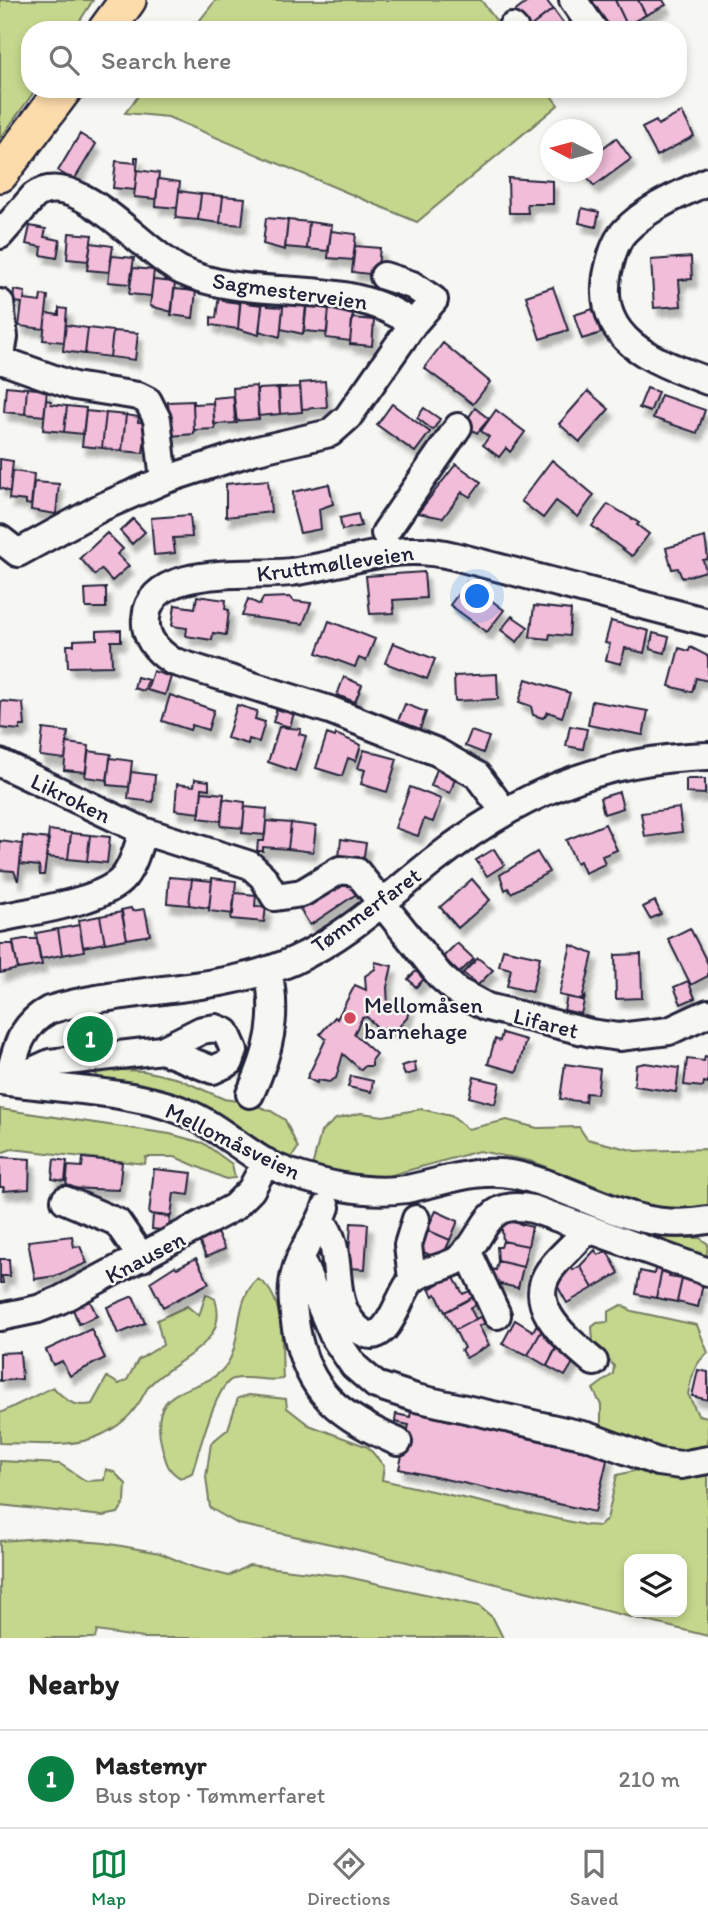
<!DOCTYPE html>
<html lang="en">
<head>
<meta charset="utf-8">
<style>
  :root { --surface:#fff; --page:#f6f6f6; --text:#222; --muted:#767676; --line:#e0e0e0; --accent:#0b8043 }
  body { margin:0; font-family:Itim,sans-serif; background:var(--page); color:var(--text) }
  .controls { position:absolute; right:21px; bottom:21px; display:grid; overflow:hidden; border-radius:14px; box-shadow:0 4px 10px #0003 }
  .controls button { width:63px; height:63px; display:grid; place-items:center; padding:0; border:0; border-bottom:2px solid var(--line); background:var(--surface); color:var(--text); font:35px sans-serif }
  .compass { position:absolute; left:540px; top:119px; width:63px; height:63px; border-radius:50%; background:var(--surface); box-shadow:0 4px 10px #0003; rotate:276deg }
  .you { position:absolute; left:478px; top:597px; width:24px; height:24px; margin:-18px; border:5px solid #fff; border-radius:50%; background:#1a73e8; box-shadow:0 0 0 10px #1a73e833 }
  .badge { display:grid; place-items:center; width:46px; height:46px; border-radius:50%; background:var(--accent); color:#fff; font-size:23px; font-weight:700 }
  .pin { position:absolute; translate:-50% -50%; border:4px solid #fff; box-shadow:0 2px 7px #0006 }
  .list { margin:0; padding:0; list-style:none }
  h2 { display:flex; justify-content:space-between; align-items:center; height:91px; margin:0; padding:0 28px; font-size:30px }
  h2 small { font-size:23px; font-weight:400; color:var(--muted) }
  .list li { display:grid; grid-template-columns:46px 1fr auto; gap:21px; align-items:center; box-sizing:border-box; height:98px; padding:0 28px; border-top:2px solid var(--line) }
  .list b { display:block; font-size:26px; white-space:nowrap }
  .list p { margin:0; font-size:23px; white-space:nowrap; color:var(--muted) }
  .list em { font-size:23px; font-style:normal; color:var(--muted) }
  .icon { flex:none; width:38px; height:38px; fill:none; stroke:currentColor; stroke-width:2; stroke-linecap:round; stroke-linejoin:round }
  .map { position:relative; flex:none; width:708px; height:1638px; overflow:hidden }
  .search { position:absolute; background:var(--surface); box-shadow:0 4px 10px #0003; left:21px; right:21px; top:21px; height:77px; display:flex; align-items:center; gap:18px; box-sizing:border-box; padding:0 24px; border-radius:28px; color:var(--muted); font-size:26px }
  .sheet { height:189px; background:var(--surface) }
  nav { display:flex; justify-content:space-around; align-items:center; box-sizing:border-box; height:98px; border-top:2px solid var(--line); background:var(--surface); font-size:19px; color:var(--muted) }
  nav a { display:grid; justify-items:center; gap:4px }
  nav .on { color:var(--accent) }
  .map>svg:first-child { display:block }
  .green { fill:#c5d78c; stroke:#747c64; stroke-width:2; fill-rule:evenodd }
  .building { fill:#f2bdd9; stroke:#22223b; stroke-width:2; filter:url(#shadow) }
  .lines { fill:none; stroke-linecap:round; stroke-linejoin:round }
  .minor-casing { stroke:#22223b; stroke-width:32 }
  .major-casing { stroke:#22223b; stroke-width:40 }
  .minor { stroke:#f6f6f2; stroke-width:26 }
  .major { stroke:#fddcac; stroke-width:35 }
  .poi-dot { fill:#d1495b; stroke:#f6f6f2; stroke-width:2.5 }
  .labels { text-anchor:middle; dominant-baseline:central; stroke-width:5; stroke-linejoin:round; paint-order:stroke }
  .street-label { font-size:23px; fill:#22223b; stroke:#f6f6f2 }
  .poi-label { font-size:23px; fill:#22223b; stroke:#f6f6f2; text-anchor:start }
</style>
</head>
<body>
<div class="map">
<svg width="708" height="1638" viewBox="0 0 708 1638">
  <defs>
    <filter id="shadow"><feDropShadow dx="4.5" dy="8" stdDeviation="2" flood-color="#0004"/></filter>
  </defs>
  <rect width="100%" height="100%" fill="#f6f6f2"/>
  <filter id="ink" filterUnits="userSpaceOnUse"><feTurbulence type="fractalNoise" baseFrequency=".0143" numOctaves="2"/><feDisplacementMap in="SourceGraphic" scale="14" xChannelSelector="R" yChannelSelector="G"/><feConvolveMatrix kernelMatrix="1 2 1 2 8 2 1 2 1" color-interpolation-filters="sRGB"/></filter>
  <g filter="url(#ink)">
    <path class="green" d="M 0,0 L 93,0 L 74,30 L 30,30 L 30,89 L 36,89 L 0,139 Z
      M 216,0 L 481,0 L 503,30 L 192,30 Z
      M 144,89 L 546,89 L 558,105 L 417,222 L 168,117 L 125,113 Z
      M 100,1069 L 144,1071 L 179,1079 L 224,1099 L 249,1103 L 271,1111 L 285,1120 L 298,1148 L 292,1157 L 283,1157 L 234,1130 L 195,1101 L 153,1089 L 100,1079 L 94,1072 Z
      M 0,1109 L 170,1134 L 203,1143 L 232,1164 L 235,1178 L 226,1179 L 175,1157 L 146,1157 L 145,1164 L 12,1149 L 0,1153 Z
      M 421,1109 L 451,1116 L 468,1129 L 507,1120 L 537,1128 L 579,1127 L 587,1139 L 636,1151 L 708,1149 L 708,1206 L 680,1211 L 645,1205 L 530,1161 L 479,1151 L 377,1179 L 312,1167 L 321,1132 L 336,1119 L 361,1113 L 384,1116 Z
      M 651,1238 L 700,1238 L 708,1244 L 706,1261 Z
      M 258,1279 C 287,1296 281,1350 283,1379 C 267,1382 248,1375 233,1379 C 216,1384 198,1455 192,1473 L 181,1478 C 167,1471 166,1461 162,1447 C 145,1377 205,1398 227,1364 C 243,1341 233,1300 258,1279 Z
      M 206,1294 L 215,1299 C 231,1345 173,1359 149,1386 C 145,1391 142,1399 138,1404 C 130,1417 116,1428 101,1435 C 72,1449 32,1443 0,1443 L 0,1413 L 53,1387 C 65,1400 74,1408 92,1404 L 107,1377 L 119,1384 L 127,1380 L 138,1360 L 163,1345 L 157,1320 L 187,1306 L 199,1316 Z
      M 621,1305 L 632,1311 L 697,1325 L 708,1353 C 694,1363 692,1377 688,1394 L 698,1415 L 708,1417 L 708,1450 L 694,1454 L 601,1435 L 601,1405 L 593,1389 L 613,1374 L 614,1366 L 593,1342 L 592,1327 L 597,1323 L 608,1322 L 608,1312 Z
      M 249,1395 L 286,1399 L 287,1408 L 309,1425 L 368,1447 L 384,1466 L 382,1480 L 585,1525 L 600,1526 L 607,1519 L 617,1475 L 638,1470 L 663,1474 L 708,1469 L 708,1636 L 354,1549 L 238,1524 L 210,1508 L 206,1477 L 211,1443 L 228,1429 L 238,1398 ZM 629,1559 L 682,1559 L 682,1612 L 629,1612 Z
      M 0,1461 L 60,1464 L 86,1481 L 104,1480 L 106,1469 L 114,1472 L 126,1484 L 125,1502 L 118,1513 L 103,1516 L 0,1505 Z
      M 42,1538 L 105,1543 L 160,1553 L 193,1567 L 229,1576 L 249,1565 L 343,1576 L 479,1606 L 493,1618 L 503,1638 L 143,1638 L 97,1631 L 95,1638 L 0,1638 L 0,1541 Z"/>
    <path class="building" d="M 530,0 L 546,0 L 553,9 L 526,30 L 513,13 Z
      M 592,0 L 615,0 L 627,25 L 617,30 L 607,30 Z
      M 615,0 L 638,0 L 646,15 L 627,25 Z
      M 638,0 L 663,0 L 666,5 L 646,15 Z
      M 553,9 L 566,27 L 526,30 Z
      M 682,112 L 694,136 L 657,156 L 642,128 L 656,121 L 658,125 Z
      M 80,134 L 96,144 L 74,180 L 58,171 Z
      M 616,138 L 631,159 L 594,186 L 583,172 L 592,172 L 592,156 Z
      M 135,157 L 138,157 L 135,190 L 113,188 L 116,161 L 135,163 Z
      M 137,170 L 159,173 L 156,199 L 134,197 Z
      M 508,178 L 553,181 L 553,204 L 527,204 L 528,213 L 509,213 Z
      M 158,179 L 180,182 L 177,208 L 156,206 Z
      M 179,191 L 201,194 L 198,220 L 176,218 Z
      M 201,194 L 223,196 L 220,223 L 198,220 Z
      M 223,196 L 245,198 L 242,225 L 220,223 Z
      M 582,208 L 599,212 L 596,227 L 579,223 Z
      M 266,218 L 288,220 L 285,250 L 263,244 Z
      M 288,220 L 309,222 L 307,249 L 285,247 Z
      M 309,222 L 332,225 L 328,251 L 307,249 Z
      M 30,226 L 46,229 L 44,237 L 60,240 L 57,258 L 41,255 L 42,247 L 26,244 Z
      M 331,231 L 356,234 L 353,260 L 328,258 Z
      M 69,233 L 92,235 L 88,261 L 67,259 Z
      M 91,243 L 113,246 L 109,272 L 87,270 Z
      M 355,246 L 380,248 L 377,275 L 352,272 Z
      M 112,256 L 134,258 L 130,284 L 108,282 Z
      M 691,257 L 692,279 L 679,280 L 681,306 L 654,308 L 651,260 Z
      M 133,268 L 154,270 L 151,296 L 129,294 Z
      M 153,280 L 175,282 L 172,312 L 150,306 Z
      M 553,287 L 568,330 L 540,339 L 526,296 Z
      M 174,289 L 196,291 L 193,318 L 171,315 Z
      M 14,290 L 25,292 L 24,300 L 40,302 L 41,295 L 48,296 L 44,329 L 19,326 L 22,303 L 13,302 Z
      M 219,294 L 224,295 L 223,301 L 240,303 L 238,329 L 211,325 L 211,317 L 216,318 Z
      M 241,297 L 247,298 L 247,303 L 262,305 L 259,335 L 238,329 Z
      M 284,297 L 306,305 L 303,334 L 281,329 Z
      M 263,300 L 269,300 L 268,306 L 283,307 L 280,337 L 259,331 Z
      M 307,302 L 329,307 L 327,333 L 304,331 Z
      M 59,308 L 67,309 L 64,342 L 43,340 L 46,313 L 59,315 Z
      M 329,309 L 353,315 L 350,341 L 326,338 Z
      M 593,309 L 601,333 L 582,339 L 574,315 Z
      M 352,318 L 374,320 L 372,346 L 350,344 Z
      M 66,325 L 88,328 L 85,354 L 63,351 Z
      M 88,328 L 113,331 L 110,357 L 85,354 Z
      M 113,331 L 138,333 L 135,360 L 110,357 Z
      M 443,343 L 490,382 L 473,404 L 424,368 Z
      M 325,381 L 327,407 L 302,409 L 300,383 Z
      M 6,386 L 27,388 L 25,414 L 4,412 Z
      M 256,386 L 259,419 L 235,421 L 233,388 Z
      M 300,387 L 302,412 L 280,414 L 278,388 Z
      M 27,388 L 47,390 L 44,416 L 25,414 Z
      M 279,388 L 280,414 L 258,416 L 257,389 Z
      M 647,388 L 658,392 L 650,412 L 639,408 Z
      M 588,391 L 609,409 L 580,442 L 559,424 Z
      M 661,395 L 705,410 L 697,433 L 653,418 Z
      M 234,396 L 237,423 L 214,424 L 213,398 Z
      M 46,400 L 51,401 L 51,404 L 67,406 L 64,432 L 43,430 Z
      M 193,401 L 194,434 L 170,436 L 168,402 Z
      M 213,403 L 215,429 L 194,430 L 193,404 Z
      M 392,404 L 430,432 L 415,452 L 377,425 Z
      M 67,406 L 86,408 L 83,434 L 64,432 Z
      M 424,408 L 440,419 L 433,430 L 417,418 Z
      M 475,408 L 489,419 L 477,433 L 464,424 Z
      M 496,410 L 525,432 L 510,452 L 506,448 L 499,457 L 483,445 L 489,437 L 481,431 Z
      M 86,411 L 106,413 L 102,448 L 82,446 Z
      M 106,413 L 126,415 L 122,451 L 102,448 Z
      M 126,415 L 139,417 L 138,422 L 147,423 L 143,453 L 122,451 Z
      M 0,459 L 13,461 L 10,492 L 0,488 Z
      M 552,460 L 594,495 L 578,517 L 556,501 L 543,518 L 521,501 Z
      M 456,464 L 481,482 L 470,497 L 462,492 L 443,518 L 418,513 Z
      M 12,471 L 34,474 L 31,505 L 26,504 L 26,501 L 9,499 Z
      M 268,480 L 271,512 L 226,517 L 226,484 Z
      M 34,482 L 59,484 L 56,514 L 31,510 Z
      M 329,484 L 333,504 L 319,509 L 321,529 L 300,533 L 294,511 L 293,492 Z
      M 608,504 L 639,523 L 637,525 L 649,534 L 632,556 L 592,526 Z
      M 358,514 L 361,526 L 342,530 L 340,518 Z
      M 190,515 L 192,537 L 173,538 L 175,553 L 154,555 L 151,518 Z
      M 133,519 L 145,532 L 132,544 L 120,531 Z
      M 107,533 L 123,549 L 117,554 L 129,566 L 112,581 L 101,569 L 95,575 L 80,558 Z
      M 705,537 L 708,559 L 703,560 L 706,571 L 682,578 L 678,568 L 672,569 L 666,548 Z
      M 424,572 L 426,598 L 393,600 L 394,613 L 370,614 L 366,576 Z
      M 467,582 L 504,610 L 487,632 L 450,605 Z
      M 106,588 L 106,608 L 86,608 L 85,589 Z
      M 197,596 L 226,600 L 225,609 L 229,610 L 226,635 L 213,633 L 212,640 L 186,636 L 187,628 L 172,626 L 175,605 L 195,608 Z
      M 290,597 L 294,601 L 311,603 L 303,624 L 242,616 L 248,599 L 260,605 L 263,598 Z
      M 534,606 L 571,610 L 569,636 L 550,634 L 549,639 L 530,637 Z
      M 512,616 L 528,627 L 517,642 L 501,630 Z
      M 329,621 L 375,639 L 366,661 L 359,658 L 355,667 L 317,653 Z
      M 611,621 L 649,631 L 644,653 L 625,648 L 621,664 L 606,660 L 610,644 L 605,643 Z
      M 121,630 L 121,641 L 111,641 L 112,666 L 68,667 L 67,645 L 74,645 L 74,640 L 97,639 L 97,631 Z
      M 653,633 L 669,637 L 665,653 L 650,649 Z
      M 393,643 L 435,659 L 427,679 L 385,663 Z
      M 690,647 L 708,656 L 708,681 L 696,678 L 692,692 L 669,686 L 679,648 L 689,651 Z
      M 153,671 L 171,677 L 165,695 L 147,690 Z
      M 497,674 L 498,699 L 455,701 L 454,676 Z
      M 137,677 L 148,680 L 144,691 L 134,688 Z
      M 344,677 L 362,685 L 355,702 L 337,695 Z
      M 526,679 L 570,693 L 562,717 L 548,712 L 543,718 L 533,715 L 531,706 L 519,702 Z
      M 170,695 L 214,710 L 208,730 L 192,725 L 190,730 L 162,721 Z
      M 1,701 L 23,703 L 25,726 L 20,726 L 20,730 L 0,728 Z
      M 592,701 L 648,711 L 643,735 L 588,725 Z
      M 405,704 L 426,712 L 420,729 L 398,721 Z
      M 237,705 L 257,711 L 255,719 L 265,722 L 259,742 L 249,739 L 248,744 L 227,738 Z
      M 277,708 L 294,713 L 290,727 L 273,722 Z
      M 570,726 L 587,729 L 583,749 L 566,746 Z
      M 279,727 L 301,729 L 299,734 L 306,736 L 295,771 L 268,762 Z
      M 43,729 L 68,732 L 65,759 L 40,756 Z
      M 471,731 L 489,737 L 483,753 L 465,746 Z
      M 327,734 L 335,737 L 336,734 L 361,745 L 356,761 L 348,758 L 342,776 L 316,768 Z
      M 67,743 L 89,746 L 86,772 L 64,770 Z
      M 364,750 L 397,759 L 387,792 L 361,784 L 365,770 L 358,768 Z
      M 88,751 L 111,754 L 107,780 L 85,777 Z
      M 110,758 L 132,761 L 129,787 L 107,785 Z
      M 437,769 L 456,776 L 450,793 L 431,786 Z
      M 131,772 L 155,775 L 153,802 L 128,799 Z
      M 195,779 L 209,781 L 209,789 L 202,788 L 200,813 L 175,810 L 177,784 L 194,786 Z
      M 686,779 L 705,779 L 705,794 L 686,793 Z
      M 410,787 L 441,799 L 433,822 L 424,819 L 418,836 L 395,828 Z
      M 202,792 L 224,794 L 221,821 L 199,818 Z
      M 619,792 L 623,808 L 604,814 L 600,798 Z
      M 223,799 L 245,802 L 243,828 L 221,826 Z
      M 245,807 L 267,809 L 265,835 L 242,833 Z
      M 679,808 L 682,832 L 645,837 L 641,813 Z
      M 266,821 L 291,823 L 288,849 L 263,847 L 263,851 L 257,851 L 258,841 L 264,841 Z
      M 291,823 L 316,826 L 313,852 L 288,849 Z
      M 605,824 L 617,850 L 602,856 L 605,864 L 585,873 L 580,861 L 576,863 L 566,840 Z
      M 49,830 L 71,833 L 68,859 L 46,857 Z
      M 71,833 L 90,835 L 87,861 L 68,859 Z
      M 90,835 L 110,837 L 107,863 L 87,861 Z
      M 23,836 L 49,839 L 44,875 L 40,875 L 39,866 L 20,864 Z
      M 341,839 L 366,843 L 363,861 L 339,857 Z
      M 0,841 L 22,844 L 18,881 L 14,871 L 0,870 Z
      M 494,849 L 504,865 L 487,876 L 476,860 Z
      M 537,852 L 549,872 L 511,893 L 508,888 L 505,890 L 500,875 Z
      M 169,877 L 192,879 L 189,905 L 167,903 Z
      M 212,878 L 236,881 L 233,914 L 209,911 Z
      M 348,878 L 358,893 L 310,925 L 300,909 Z
      M 192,879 L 212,881 L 209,908 L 189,905 Z
      M 472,879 L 490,900 L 458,928 L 440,907 Z
      M 235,893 L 256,895 L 255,906 L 266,907 L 264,922 L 231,919 Z
      M 655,901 L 661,914 L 650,919 L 643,907 Z
      M 131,908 L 132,911 L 145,909 L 150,935 L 127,939 L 121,910 Z
      M 122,912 L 127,939 L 105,943 L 100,916 Z
      M 100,916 L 105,943 L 83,947 L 79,920 Z
      M 79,925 L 84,951 L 62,955 L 58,929 Z
      M 690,928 L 708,964 L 708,976 L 691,985 L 668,939 Z
      M 58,929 L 62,955 L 40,959 L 36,933 Z
      M 24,939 L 37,939 L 42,965 L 18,969 L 13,941 Z
      M 457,943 L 474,959 L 459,973 L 443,957 Z
      M 0,944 L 13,944 L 18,969 L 0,973 Z
      M 571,945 L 593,954 L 582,1000 L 559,995 Z
      M 503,949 L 540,957 L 532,992 L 507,986 L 511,969 L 499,966 Z
      M 641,954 L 642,998 L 616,999 L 615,955 Z
      M 478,958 L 493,970 L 478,985 L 463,973 Z
      M 375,962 L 392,966 L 387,987 L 388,1007 L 410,1006 L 407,1018 L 397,1029 L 379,1029 L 367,1017 L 362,1018 L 354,1034 L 376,1054 L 372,1059 L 372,1066 L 365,1066 L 361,1070 L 343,1054 L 336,1078 L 329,1082 L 318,1080 L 317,1083 L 307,1078 L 326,1039 L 320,1034 L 335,1017 L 337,1019 L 355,985 L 366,990 L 365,976 L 375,969 Z
      M 416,971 L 424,979 L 416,987 L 408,979 Z
      M 688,981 L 695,998 L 681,1004 L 674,987 Z
      M 567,997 L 582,1000 L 585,997 L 581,1014 L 564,1010 Z
      M 502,1033 L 526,1040 L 517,1072 L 488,1064 L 495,1039 L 500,1041 Z
      M 705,1056 L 708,1057 L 708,1083 L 704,1082 L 703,1087 L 684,1085 L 687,1059 L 704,1061 Z
      M 415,1062 L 416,1072 L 405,1075 L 401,1066 Z
      M 645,1063 L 679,1068 L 676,1092 L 634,1086 L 636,1065 Z
      M 565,1064 L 600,1069 L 597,1094 L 586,1093 L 585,1102 L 560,1099 Z
      M 351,1076 L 373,1081 L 371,1092 L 348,1087 Z
      M 474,1077 L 500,1083 L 495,1104 L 469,1097 Z
      M 0,1157 L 30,1159 L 29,1189 L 3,1191 L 4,1187 L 0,1187 Z
      M 83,1158 L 122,1162 L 119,1190 L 66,1188 L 68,1166 L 82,1167 Z
      M 54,1159 L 67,1161 L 65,1181 L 52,1179 Z
      M 154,1169 L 192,1173 L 189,1195 L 174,1193 L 171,1216 L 149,1214 Z
      M 436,1211 L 458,1221 L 450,1240 L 418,1226 L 421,1219 L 430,1223 Z
      M 153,1215 L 170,1217 L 169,1231 L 152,1229 Z
      M 501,1219 L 532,1227 L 528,1246 L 503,1241 Z
      M 351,1223 L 368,1224 L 365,1269 L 348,1268 Z
      M 418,1226 L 450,1240 L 441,1260 L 419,1250 Z
      M 217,1233 L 225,1249 L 206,1257 L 199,1241 Z
      M 72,1236 L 74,1247 L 80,1246 L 87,1263 L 55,1276 L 35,1279 L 28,1241 Z
      M 503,1241 L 528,1246 L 523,1267 L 498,1261 L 497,1247 L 501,1247 Z
      M 595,1250 L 598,1255 L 607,1251 L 619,1273 L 593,1288 L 580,1266 Z
      M 196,1258 L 209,1283 L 163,1307 L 150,1282 L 175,1266 L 177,1268 Z
      M 0,1259 L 9,1259 L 10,1276 L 2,1276 L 3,1283 L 0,1283 Z
      M 498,1261 L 523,1267 L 518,1288 L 487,1281 L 490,1269 L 496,1270 Z
      M 656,1264 L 663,1265 L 656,1298 L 636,1294 L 640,1271 L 654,1274 Z
      M 663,1265 L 671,1267 L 669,1277 L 682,1279 L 677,1302 L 656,1298 Z
      M 571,1266 L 573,1270 L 580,1266 L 593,1288 L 567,1303 L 554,1280 Z
      M 684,1269 L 691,1271 L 689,1281 L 703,1284 L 698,1307 L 677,1302 Z
      M 453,1276 L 463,1294 L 476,1288 L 479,1294 L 445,1312 L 436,1294 L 433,1296 L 429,1289 Z
      M 479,1294 L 483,1301 L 470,1308 L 476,1319 L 455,1330 L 445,1312 Z
      M 133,1296 L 145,1323 L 118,1334 L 107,1307 Z
      M 89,1299 L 97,1316 L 79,1324 L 72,1307 Z
      M 489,1312 L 493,1320 L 479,1326 L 489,1345 L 466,1358 L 461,1350 L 464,1348 L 455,1330 Z
      M 540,1319 L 546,1323 L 528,1355 L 502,1344 L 515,1320 L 533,1331 Z
      M 546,1323 L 554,1327 L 547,1339 L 557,1345 L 547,1366 L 528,1355 Z
      M 91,1329 L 105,1358 L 70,1376 L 62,1361 L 53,1365 L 46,1350 Z
      M 560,1341 L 577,1356 L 565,1376 L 547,1366 Z
      M 20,1352 L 22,1379 L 0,1381 L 0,1353 Z
      M 698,1370 L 708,1372 L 708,1400 L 692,1396 Z
      M 411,1412 L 608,1456 L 595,1512 L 399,1469 L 409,1425 L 395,1422 L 396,1414 L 410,1417 Z"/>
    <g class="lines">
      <g class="minor-casing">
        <path id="minor" d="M 573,0 L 594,30
          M 512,27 L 515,30
          M 708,181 C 679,195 648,207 625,231 C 614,242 610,261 607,276 C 597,343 657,362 708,381
          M 0,235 L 34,196 C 76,165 143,253 182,271 C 255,305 344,273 413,324
          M 0,303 L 4,337 L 0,361
          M 1,360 L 74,386 L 138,396 L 148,401 L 157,419 L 164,480
          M 385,533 L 458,427
          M 0,539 L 18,553 L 102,507 L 164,480 L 253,451 L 330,433 L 348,417 L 413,324 L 434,300 L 412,285 L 384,276
          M 0,763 L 143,831 L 250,865 L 263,877 L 275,897 L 302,893 L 340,870 L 357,872 L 440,976 L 457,991 L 487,1007 L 591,1033 L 619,1037 L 669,1031 L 708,1013
          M 504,811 L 477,775 L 437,752 L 330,710 L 172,661 C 157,651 144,638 146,618 C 150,563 252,577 291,572 C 350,564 392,541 454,556 L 708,622
          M 0,918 C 31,911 104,902 124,877 C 134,864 138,846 143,831
          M 0,1081 C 56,1089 137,1091 187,1113 C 215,1125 238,1146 263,1161 C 287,1174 317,1182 343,1187 C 365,1191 385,1192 407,1189 C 444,1182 477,1167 516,1175 C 585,1190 632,1234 708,1220
          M 8,1082 C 15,1052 20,1025 49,1010 C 128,986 218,994 293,961 C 346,937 387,898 431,863 C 516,795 599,759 708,756
          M 8,1082 L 50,1063 L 162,1050 L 202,1030 L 216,1028 L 226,1032 L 234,1050 L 230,1062 L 213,1070 L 162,1050
          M 250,1094 C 270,1052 278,1016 268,970
          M 65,1200 L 117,1222 L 142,1258
          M 326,1207 C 319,1229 302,1247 296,1270 C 290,1289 293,1309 296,1328 C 307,1393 341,1417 398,1442
          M 321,1221 C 348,1251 325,1300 358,1329 C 388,1354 398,1293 412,1280 C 424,1269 442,1269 456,1261 C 488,1240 480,1197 533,1209 L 708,1272
          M 586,1230 C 576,1244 563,1253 553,1266 C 521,1304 567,1339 594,1362
          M 467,1250 L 497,1315
          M 300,1258 L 334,1337 L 354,1366 L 376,1385 L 416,1398 L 587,1436 L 658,1462 L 681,1465 L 708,1460
          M 412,1279 L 408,1245 L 416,1219
          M 0,1317 L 38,1309 L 60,1300 L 234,1207 L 251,1190 L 266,1162"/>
      </g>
      <g class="major-casing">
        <path id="major" d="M 106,30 L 128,0
          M 0,174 L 64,89"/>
      </g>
      <use href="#minor" class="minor"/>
      <use href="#major" class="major"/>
    </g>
  </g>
  <circle class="poi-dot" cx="350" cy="1018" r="7"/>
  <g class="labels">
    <g class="street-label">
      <text transform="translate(290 291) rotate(8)">Sagmesterveien</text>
      <text transform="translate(335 563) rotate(-8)">Kruttmølleveien</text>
      <text transform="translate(71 798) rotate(26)">Likroken</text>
      <text transform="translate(366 910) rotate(-36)">Tømmerfaret</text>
      <text transform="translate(546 1023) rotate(14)">Lifaret</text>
      <text transform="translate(233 1141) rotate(26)">Mellomåsveien</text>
      <text transform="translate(145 1257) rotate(-28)">Knausen</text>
    </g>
    <g class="poi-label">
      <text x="364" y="1005">Mellomåsen<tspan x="364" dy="26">barnehage</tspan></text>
    </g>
  </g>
</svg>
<div class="controls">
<button><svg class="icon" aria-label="layers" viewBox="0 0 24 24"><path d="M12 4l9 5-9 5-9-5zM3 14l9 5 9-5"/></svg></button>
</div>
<svg class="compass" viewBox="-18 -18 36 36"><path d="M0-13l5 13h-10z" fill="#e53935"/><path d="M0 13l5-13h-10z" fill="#767676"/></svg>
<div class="you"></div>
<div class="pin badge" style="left:90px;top:1039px">1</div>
<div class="search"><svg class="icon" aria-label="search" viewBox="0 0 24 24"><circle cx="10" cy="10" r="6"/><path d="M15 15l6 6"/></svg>Search here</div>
</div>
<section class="sheet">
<h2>Nearby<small></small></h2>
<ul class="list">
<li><span class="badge">1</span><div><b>Mastemyr</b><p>Bus stop · Tømmerfaret</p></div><em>210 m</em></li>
</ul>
</section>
<nav>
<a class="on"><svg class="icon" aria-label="map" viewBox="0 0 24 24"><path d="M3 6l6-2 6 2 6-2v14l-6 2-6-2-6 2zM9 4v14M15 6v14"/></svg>Map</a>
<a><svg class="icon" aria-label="directions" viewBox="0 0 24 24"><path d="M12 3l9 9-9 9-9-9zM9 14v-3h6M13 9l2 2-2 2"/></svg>Directions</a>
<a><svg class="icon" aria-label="saved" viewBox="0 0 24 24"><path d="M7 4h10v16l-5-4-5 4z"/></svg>Saved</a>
</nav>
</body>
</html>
